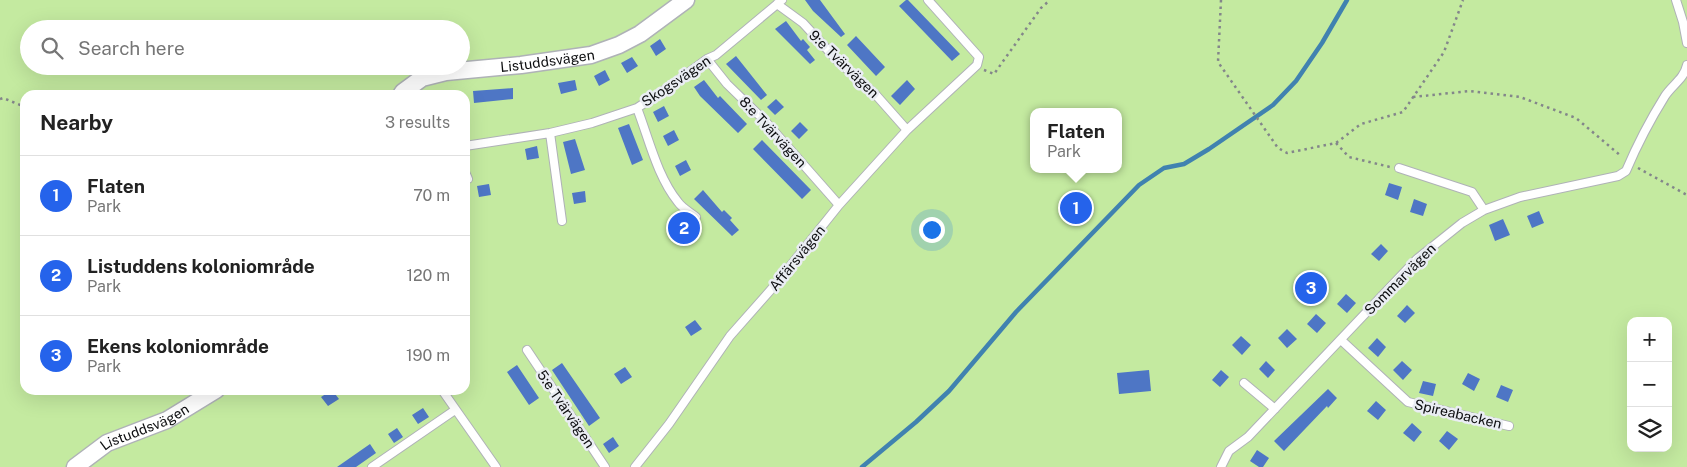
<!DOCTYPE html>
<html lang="en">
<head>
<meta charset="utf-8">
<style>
  :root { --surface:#fff; --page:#f2f2f2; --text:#222; --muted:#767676; --line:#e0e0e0; --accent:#2563eb }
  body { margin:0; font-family:"Public Sans",sans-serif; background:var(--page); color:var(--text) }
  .controls { position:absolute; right:15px; bottom:15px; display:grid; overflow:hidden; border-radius:10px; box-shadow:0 5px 20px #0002 }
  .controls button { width:45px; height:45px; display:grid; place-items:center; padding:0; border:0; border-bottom:1px solid var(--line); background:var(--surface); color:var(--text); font:25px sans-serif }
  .you { position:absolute; left:931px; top:229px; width:18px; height:18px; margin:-12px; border:4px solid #fff; border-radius:50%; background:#1a73e8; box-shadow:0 0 0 8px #1a73e833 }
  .badge { display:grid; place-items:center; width:32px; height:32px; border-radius:50%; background:var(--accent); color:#fff; font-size:16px; font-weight:700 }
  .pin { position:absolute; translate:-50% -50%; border:2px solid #fff; box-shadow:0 1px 5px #0006 }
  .popup { position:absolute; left:1030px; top:108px; width:92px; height:65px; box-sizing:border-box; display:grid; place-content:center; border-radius:10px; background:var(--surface); filter:drop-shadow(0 1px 4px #0005); font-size:16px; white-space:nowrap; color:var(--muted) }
  .popup b { font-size:19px; color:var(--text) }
  .popup::after { content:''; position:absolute; left:50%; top:100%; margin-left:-10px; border:10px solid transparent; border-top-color:var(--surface) }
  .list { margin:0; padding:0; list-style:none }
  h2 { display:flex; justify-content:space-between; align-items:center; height:65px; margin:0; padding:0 20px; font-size:21px }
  h2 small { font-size:16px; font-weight:400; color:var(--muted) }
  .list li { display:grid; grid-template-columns:32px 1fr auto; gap:15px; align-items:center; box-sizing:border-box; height:80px; padding:0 20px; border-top:1px solid var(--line) }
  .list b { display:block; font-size:19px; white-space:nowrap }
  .list p { margin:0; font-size:16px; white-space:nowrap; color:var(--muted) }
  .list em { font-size:16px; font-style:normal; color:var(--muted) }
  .icon { flex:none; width:28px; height:28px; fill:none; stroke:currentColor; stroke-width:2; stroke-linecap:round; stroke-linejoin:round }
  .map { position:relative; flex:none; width:1687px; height:467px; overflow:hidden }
  .search { position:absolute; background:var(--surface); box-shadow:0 5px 20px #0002; left:20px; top:20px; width:450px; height:55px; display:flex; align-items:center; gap:12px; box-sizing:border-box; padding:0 18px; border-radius:28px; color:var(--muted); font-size:19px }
  .panel { position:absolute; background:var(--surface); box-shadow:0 5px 20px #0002; left:20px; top:90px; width:450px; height:305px; border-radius:15px }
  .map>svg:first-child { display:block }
  .green { fill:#c4eaa0; fill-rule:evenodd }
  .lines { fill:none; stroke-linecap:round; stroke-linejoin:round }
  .stream { stroke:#4082b0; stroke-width:4.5 }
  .building { fill:#4e76c5 }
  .lane-casing { stroke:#afb2b7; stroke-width:10 }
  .street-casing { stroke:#afb2b7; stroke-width:19 }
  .path { stroke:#83868a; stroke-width:2.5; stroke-dasharray:2.5 4; stroke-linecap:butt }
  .lane { stroke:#fff; stroke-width:8 }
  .street { stroke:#fff; stroke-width:16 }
  .labels { text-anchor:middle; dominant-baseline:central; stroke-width:5; stroke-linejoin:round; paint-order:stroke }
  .street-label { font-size:14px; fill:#0c0d0f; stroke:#eaedf3 }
</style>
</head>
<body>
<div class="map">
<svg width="1687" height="467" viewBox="0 0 1687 467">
  <rect width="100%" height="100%" fill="#eaedf3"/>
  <path class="green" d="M 0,0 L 1687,0 L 1687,467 L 0,467 ZM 29,29 L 461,29 L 461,66 L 29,66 ZM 25,95 L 465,95 L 465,390 L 25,390 ZM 1034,112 L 1118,112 L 1118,169 L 1034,169 ZM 1631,321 L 1668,321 L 1668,448 L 1631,448 Z"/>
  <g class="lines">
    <path class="stream" d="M 862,467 L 916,422 L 949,391 L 1016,312 L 1139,185 L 1164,168 L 1184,164 L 1209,149 L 1273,105 L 1296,81 L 1322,43 L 1347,0"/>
  </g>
  <path class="building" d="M 805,0 L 820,0 L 845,34 L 841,37 L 813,11 Z
    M 906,0 L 908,0 L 960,54 L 952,61 L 899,6 Z
    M 786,21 L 801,41 L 803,39 L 810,47 L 807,50 L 815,60 L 810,64 L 775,29 Z
    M 856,36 L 885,67 L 876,76 L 847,45 Z
    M 660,39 L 666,49 L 656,56 L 650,46 Z
    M 736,56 L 767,95 L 761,100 L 726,64 Z
    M 632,57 L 638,66 L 627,73 L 621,63 Z
    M 605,70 L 610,80 L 599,86 L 594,76 Z
    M 575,80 L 577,90 L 561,94 L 558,83 Z
    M 704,80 L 718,98 L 720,96 L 747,124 L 738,133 L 700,96 L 694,87 Z
    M 907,80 L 915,89 L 900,105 L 891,96 Z
    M 513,88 L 513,99 L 474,103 L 473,91 Z
    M 776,99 L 784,107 L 775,115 L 767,107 Z
    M 664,106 L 669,116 L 658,122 L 653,112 Z
    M 800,122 L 808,130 L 799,139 L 791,131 Z
    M 629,124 L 643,160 L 632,165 L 618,128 Z
    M 674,130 L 679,140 L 668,146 L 663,136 Z
    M 575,139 L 585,170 L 571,174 L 563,142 Z
    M 762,140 L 811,190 L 802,199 L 753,149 Z
    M 537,146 L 539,158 L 527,160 L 525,149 Z
    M 686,160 L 691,170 L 680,176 L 675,166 Z
    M 1389,183 L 1402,187 L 1398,200 L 1385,195 Z
    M 489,184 L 491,195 L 479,197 L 477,186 Z
    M 703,190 L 722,212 L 724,210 L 732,218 L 730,220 L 739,230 L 732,236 L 694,199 Z
    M 585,191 L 586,202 L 574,204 L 572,193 Z
    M 1414,199 L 1427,204 L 1423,216 L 1410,212 Z
    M 1539,211 L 1544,223 L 1532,228 L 1527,216 Z
    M 1503,219 L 1510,235 L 1495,241 L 1489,225 Z
    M 1381,244 L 1388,251 L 1379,261 L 1371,254 Z
    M 1346,294 L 1356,303 L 1347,313 L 1337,304 Z
    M 1407,305 L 1415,313 L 1405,323 L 1397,316 Z
    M 1316,314 L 1326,323 L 1317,333 L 1307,324 Z
    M 695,320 L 702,329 L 691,336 L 685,327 Z
    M 1287,329 L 1297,339 L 1287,348 L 1278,338 Z
    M 1241,336 L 1251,345 L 1242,355 L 1232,345 Z
    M 1377,338 L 1386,347 L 1378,357 L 1368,348 Z
    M 1266,361 L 1275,370 L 1268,378 L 1259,369 Z
    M 1402,361 L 1412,370 L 1403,380 L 1393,370 Z
    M 562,363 L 600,418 L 589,426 L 552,370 Z
    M 517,365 L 539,398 L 529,405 L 507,372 Z
    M 625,367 L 632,377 L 621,384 L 614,374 Z
    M 1149,370 L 1151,391 L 1119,394 L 1117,373 Z
    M 1221,370 L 1229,377 L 1220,387 L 1212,380 Z
    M 1468,373 L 1480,379 L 1474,391 L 1462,384 Z
    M 1423,381 L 1436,384 L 1433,396 L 1419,393 Z
    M 1501,385 L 1513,390 L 1508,402 L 1496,397 Z
    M 1328,389 L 1337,398 L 1328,408 L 1327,406 L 1284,451 L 1274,441 Z
    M 332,390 L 339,399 L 328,406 L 321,397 Z
    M 1376,401 L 1386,410 L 1378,420 L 1367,411 Z
    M 423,408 L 429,417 L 418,424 L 412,415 Z
    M 1412,423 L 1422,432 L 1414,442 L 1403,433 Z
    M 397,428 L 403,437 L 394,443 L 388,434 Z
    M 1447,431 L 1458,439 L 1449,450 L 1439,441 Z
    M 613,437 L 619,446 L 609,453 L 603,444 Z
    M 370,444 L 376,453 L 356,467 L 337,467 Z
    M 1257,450 L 1269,458 L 1263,467 L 1259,467 L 1250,461 Z"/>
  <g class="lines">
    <g class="lane-casing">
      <path id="lane" d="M 1676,0 L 1683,22 L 1687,43
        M 777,4 L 803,23 L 837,60 L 876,95 L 907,130
        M 707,59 L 727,84 L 765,121 L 839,205
        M 637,108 C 649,139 657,176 678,202 C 682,208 690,212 696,217
        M 550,133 L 562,221
        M 465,146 L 550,133 L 592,123 L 637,108 L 669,87 L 707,59 L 716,55 L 782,0
        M 1399,168 L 1472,192 L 1484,210
        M 465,172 L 468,179
        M 1341,340 L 1408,402 L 1509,426
        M 527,350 L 605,467
        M 1244,383 L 1275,409
        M 442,390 L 496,467
        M 372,467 L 455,410
        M 635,467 L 669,424 L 730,336 L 775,285 L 839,205 L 907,130 L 977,65 L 979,57 L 928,0
        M 1221,467 L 1229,451 L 1248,437 L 1417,259 L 1462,223 L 1484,210 L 1520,197 L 1618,176 L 1626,171 C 1637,145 1650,120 1665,96 C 1672,85 1684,79 1687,65"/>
    </g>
    <g class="street-casing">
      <g id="street">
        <path id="s1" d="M 401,95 L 403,92 L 422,78 L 446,72 L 521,65 L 591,55 L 619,45 L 640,34 L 686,0"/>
        <path id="s2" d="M 75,467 L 107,443 L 167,420 L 216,390"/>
      </g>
    </g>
    <path class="path" d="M 1221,0 L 1218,62 L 1278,148 L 1287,153 L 1336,143 L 1361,124 L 1403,112 L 1444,52 L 1463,0
      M 984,70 L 994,74 L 1041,8 L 1050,0
      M 1413,97 L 1470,91 L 1520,97 L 1576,118 L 1621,156
      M 0,99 L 3,98 L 25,107
      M 1336,143 L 1349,157 L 1390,167
      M 1638,168 L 1687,195"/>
    <use href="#lane" class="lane"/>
    <use href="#street" class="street"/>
  </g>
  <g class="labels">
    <g class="street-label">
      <text stroke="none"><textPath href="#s1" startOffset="154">Listuddsvägen</textPath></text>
      <text transform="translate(844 64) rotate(44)">9:e Tvärvägen</text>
      <text transform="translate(676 81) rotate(-34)">Skogsvägen</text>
      <text transform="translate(773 132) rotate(47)">8:e Tvärvägen</text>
      <text transform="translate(797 258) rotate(-51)">Affärsvägen</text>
      <text transform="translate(1400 279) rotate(-45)">Sommarvägen</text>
      <text transform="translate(566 409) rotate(56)">5:e Tvärvägen</text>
      <text transform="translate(1458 414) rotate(13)">Spireabacken</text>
      <text stroke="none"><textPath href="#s2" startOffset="81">Listuddsvägen</textPath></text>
    </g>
  </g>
</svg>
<div class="controls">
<button>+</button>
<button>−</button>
<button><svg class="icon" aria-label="layers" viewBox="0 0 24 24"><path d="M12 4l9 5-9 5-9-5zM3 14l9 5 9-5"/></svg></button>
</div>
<div class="you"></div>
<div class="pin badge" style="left:1076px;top:208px">1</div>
<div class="popup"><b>Flaten</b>Park</div>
<div class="pin badge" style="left:684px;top:228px">2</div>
<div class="pin badge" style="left:1311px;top:288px">3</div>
<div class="search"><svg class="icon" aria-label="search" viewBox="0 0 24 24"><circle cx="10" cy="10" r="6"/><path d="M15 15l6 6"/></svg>Search here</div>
<section class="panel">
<h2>Nearby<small>3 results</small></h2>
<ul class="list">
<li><span class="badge">1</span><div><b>Flaten</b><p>Park</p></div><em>70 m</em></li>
<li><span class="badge">2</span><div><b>Listuddens koloniområde</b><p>Park</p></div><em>120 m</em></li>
<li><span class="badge">3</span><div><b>Ekens koloniområde</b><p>Park</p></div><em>190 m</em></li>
</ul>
</section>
</div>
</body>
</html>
